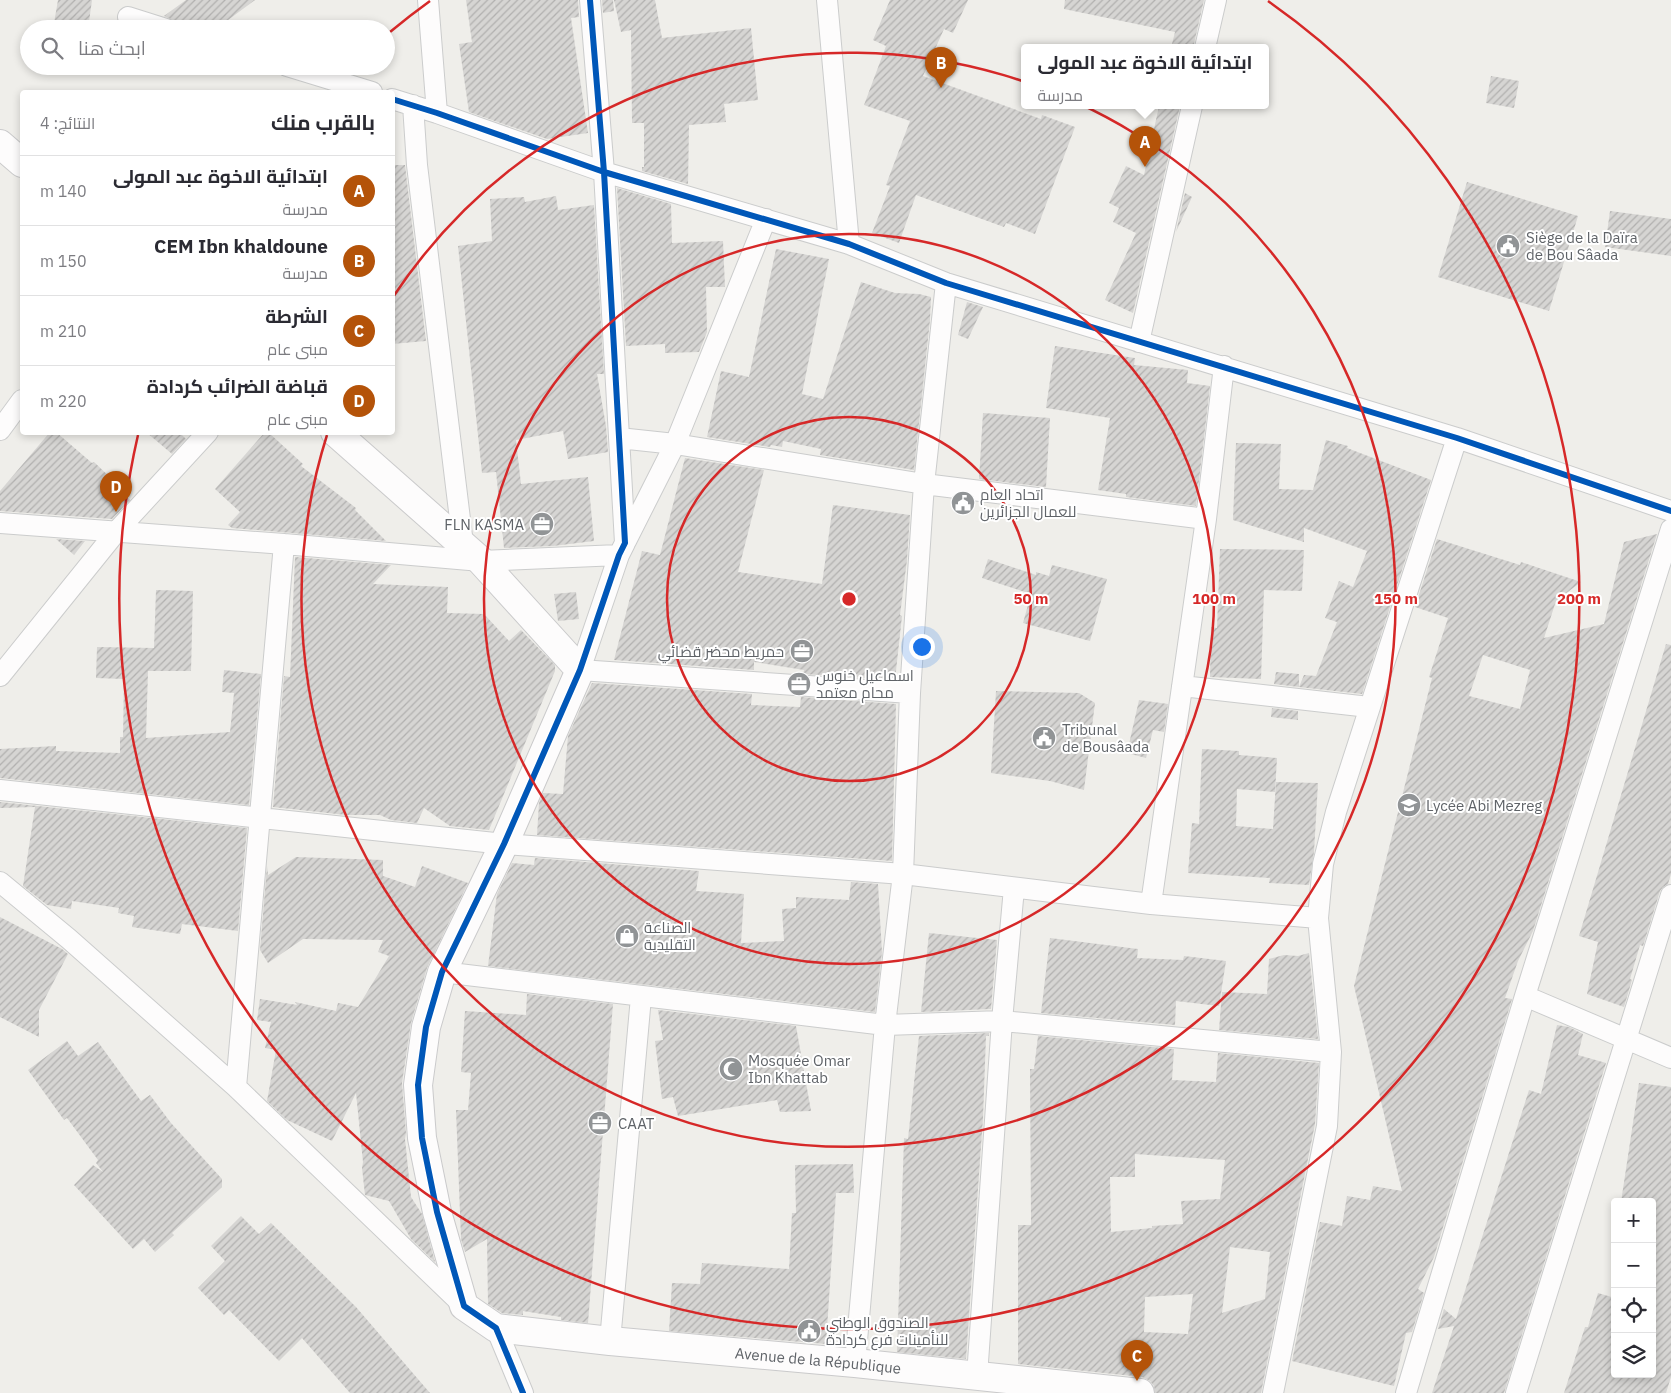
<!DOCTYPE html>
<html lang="ar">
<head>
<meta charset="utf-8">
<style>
  :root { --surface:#fff; --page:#f7f7f7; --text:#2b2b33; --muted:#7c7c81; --line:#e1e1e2; --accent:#b45309 }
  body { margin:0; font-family:"IBM Plex Sans",Cairo,sans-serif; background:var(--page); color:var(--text); direction:rtl }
  .controls { position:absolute; right:15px; bottom:15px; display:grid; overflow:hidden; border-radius:5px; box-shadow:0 2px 8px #0003 }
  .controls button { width:45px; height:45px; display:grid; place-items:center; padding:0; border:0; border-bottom:1px solid var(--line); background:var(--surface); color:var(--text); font:25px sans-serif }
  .you { position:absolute; left:921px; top:646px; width:18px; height:18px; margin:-12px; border:4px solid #fff; border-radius:50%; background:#1a73e8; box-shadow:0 0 0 8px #1a73e833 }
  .badge { display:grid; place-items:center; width:32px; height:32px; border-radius:50%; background:var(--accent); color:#fff; font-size:16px; font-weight:700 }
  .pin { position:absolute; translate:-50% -41px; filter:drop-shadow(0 1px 2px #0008) }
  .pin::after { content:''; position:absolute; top:26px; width:18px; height:15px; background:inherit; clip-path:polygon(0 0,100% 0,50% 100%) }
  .popup { position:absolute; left:1021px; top:44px; width:248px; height:65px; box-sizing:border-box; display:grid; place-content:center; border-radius:5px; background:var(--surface); filter:drop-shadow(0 1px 4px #0005); font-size:16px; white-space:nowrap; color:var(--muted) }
  .popup b { font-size:19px; color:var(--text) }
  .popup::after { content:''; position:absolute; left:50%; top:100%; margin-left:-10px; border:10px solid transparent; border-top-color:var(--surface) }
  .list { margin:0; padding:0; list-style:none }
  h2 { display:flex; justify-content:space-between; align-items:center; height:65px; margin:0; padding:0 20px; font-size:21px }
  h2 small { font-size:16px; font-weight:400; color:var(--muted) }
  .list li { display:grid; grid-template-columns:32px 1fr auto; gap:15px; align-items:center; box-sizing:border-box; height:70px; padding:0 20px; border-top:1px solid var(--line) }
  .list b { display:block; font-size:19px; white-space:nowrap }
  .list p { margin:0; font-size:16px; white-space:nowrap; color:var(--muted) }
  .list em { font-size:16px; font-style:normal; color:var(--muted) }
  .icon { flex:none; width:28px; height:28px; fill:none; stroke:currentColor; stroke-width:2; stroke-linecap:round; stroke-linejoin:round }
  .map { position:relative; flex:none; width:1671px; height:1393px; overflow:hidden; direction:ltr }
  .search { position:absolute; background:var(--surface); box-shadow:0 2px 8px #0003; left:20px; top:20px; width:375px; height:55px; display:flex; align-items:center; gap:12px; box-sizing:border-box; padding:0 18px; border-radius:28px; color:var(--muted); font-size:19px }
  .panel { position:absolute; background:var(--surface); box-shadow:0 2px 8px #0003; left:20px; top:90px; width:375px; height:345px; border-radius:5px; direction:rtl }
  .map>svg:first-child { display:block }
  .building { fill:url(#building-hatch); fill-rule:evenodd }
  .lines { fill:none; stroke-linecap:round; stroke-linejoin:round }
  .street-casing { stroke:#cbcccc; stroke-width:22 }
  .secondary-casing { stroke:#cacacb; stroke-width:30 }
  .street { stroke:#fdfcfc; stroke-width:20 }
  .secondary { stroke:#fdfcfc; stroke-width:28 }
  .cycleway-casing { stroke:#fff; stroke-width:9 }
  .cycleway { stroke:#0057b8; stroke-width:6 }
  .ring { fill:none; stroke:#d62828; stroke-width:2.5 }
  .labels { text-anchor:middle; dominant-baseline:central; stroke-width:4; stroke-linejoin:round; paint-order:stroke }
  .poi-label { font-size:15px; fill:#5f6368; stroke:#fff; text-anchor:start }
  .street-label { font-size:15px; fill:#5f6368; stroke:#fff }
  .centre { fill:#d62828; stroke:#fff; stroke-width:2.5 }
  .ring-label { font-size:15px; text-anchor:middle; font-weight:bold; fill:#d62828; stroke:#fff; stroke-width:4; stroke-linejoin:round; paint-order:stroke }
</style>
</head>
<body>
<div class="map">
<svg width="1671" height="1393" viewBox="0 0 1671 1393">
  <defs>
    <pattern id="building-hatch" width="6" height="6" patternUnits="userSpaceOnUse" patternTransform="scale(1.25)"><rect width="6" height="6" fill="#d6d5d3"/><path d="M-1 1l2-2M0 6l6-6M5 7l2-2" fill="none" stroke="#b1b0af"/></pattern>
  </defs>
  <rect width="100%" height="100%" fill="#efeeea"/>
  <path class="building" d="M 58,0 L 92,0 L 88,29 L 53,29 Z
    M 186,0 L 255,0 L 216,29 L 178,29 L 174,21 L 164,16 Z
    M 466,0 L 578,0 L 579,17 L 571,18 L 588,133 L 547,139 L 469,112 L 459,44 L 472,42 Z
    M 602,0 L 613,0 L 614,11 L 603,13 Z
    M 614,0 L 655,0 L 662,38 L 751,28 L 758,100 L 724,104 L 726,122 L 689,125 L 688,184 L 642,171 L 642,167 L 644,167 L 644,123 L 632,123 L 631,30 L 621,32 Z
    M 890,0 L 968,0 L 953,33 L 944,29 L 923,76 L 1041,119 L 1042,115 L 1075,127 L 1035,234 L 1006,223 L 1004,227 L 916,195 L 899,243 L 872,233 L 890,186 L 886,185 L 910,121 L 864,105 L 886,46 L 873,40 Z
    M 1065,0 L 1204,0 L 1193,48 L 1171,48 L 1175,32 L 1064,9 Z
    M 1491,76 L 1519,81 L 1514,108 L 1486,103 Z
    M 1159,106 L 1180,106 L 1133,313 L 1105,300 L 1136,233 L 1113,222 L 1119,208 L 1109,203 L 1126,166 L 1144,175 Z
    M 392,165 L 405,165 L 426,341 L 392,344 Z
    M 1467,182 L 1578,216 L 1549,311 L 1438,277 Z
    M 617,188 L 671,204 L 672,243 L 723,241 L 725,287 L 706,287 L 707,332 L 699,352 L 665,353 L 665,344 L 626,346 Z
    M 1185,193 L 1192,197 L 1176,232 Z
    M 556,196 L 558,210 L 594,205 L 604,374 L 597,374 L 606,426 L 608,452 L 568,459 L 563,431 L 516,440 L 521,484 L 588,477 L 594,541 L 553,546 L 504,548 L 496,472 L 482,473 L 458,246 L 492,241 L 490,199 L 524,197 L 525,202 Z
    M 1610,211 L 1671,219 L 1671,256 L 1605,247 Z
    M 776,249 L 829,259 L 802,394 L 823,399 L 861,282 L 895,293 L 919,294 L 931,297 L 930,320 L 914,470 L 820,455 L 821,449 L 783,441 L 782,447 L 771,445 L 770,447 L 707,437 L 721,371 L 749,377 Z
    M 967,302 L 983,307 L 968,339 L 958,335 Z
    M 1055,346 L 1135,358 L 1134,365 L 1188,370 L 1187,383 L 1210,386 L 1196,506 L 1126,497 L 1126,494 L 1098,490 L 1110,418 L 1046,408 Z
    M 983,413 L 1050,418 L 1046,487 L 979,479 Z
    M 50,432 L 56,432 L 92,463 L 94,462 L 113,480 L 111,481 L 130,500 L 112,519 L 0,511 L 0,491 Z
    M 146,432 L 179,432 L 186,439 L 172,454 Z
    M 265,432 L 268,432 L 303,464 L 301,466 L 356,508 L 355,510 L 386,541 L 232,528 L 228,525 L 240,512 L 215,489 Z
    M 1326,440 L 1348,446 L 1347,448 L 1431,480 L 1362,694 L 1299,687 L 1304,675 L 1316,676 L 1337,622 L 1325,618 L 1339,581 L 1353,587 L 1367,551 L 1304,528 L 1304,542 L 1233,520 L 1236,443 L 1281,444 L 1279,489 L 1313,490 Z
    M 685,458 L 764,470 L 738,572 L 822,584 L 833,505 L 910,515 L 907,560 L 900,615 L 902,616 L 895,680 L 803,674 L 804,670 L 754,662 L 754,670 L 614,660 L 642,551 L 660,555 Z
    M 1657,534 L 1533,931 L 1518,961 L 1505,998 L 1512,999 L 1434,1257 L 1418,1289 L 1424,1293 L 1412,1332 L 1406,1333 L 1394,1386 L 1292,1361 L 1320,1222 L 1342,1226 L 1347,1196 L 1370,1200 L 1373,1186 L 1402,1191 L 1354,986 L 1432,678 L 1429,677 L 1448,618 L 1415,607 L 1437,539 L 1520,565 L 1521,562 L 1581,582 L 1556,601 L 1544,638 L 1604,624 L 1624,542 ZM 1483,655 L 1530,670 L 1520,709 L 1469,696 Z
    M 56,539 L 85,541 L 74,555 Z
    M 1220,549 L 1304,550 L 1302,591 L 1264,590 L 1261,679 L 1210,677 L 1211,627 L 1217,628 Z
    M 295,557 L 391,565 L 373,584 L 448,587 L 447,613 L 484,614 L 509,641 L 521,630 L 555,665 L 555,671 L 489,830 L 450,826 L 424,808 L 417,823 L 391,820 L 380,815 L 346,815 L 273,807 L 284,676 L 290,677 Z
    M 988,559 L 1036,575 L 1036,572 L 1049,576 L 1052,565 L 1107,579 L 1090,641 L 1023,623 L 1031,594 L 982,578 Z
    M 156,590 L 193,591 L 191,671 L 148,671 L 146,738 L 230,732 L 234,693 L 222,692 L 224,670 L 261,674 L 249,805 L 0,778 L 0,749 L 56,746 L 56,751 L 120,753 L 120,737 L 123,737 L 124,679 L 96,678 L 97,647 L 154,648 Z
    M 576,592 L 579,619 L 558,621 L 554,594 Z
    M 1666,644 L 1671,645 L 1671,874 L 1668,884 L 1663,887 L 1660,891 L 1643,946 L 1640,945 L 1630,979 L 1632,980 L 1624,1007 L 1587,994 L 1598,942 L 1579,936 Z
    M 1276,672 L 1299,674 L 1299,687 L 1274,684 Z
    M 592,683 L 752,694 L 751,705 L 800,707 L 801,697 L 896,704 L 892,861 L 537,835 L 539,803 L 543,793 L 563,794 L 568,736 Z
    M 996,691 L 1079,693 L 1095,703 L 1084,790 L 1050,781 L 991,773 Z
    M 1139,700 L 1168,704 L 1164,732 L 1153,730 L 1146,758 L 1127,753 Z
    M 1272,708 L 1298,711 L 1298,720 L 1271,717 Z
    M 1202,749 L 1239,751 L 1239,755 L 1277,758 L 1275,792 L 1237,789 L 1236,826 L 1273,829 L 1276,782 L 1318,783 L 1314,852 L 1309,885 L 1269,883 L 1270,878 L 1188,873 L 1192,823 L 1199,824 Z
    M 0,802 L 247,828 L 238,931 L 182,924 L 180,934 L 132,927 L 134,916 L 118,913 L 119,908 L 72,901 L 71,909 L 47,905 L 23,886 L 35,807 L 0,808 Z
    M 296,857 L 383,860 L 383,876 L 415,887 L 422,866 L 468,883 L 427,968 L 411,1023 L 402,1083 L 406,1133 L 405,1139 L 411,1197 L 422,1214 L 435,1262 L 411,1239 L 389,1201 L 365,1195 L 362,1168 L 363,1162 L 356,1093 L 332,1141 L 287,1120 L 267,1101 L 276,1050 L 265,1048 L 271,1022 L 257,1020 L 260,999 L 297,1005 L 295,1002 L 336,1011 L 338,1003 L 358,1007 L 389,956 L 378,952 L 383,940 L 303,939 L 268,963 L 260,950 L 267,866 L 268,875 Z
    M 535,858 L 699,871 L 696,891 L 744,894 L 741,943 L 784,941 L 782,909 L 796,908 L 796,897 L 849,900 L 851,882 L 878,884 L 882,952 L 875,1012 L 488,966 L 497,894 L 512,863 L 534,865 Z
    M 0,917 L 62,949 L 68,954 L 39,1010 L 39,1037 L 0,1017 Z
    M 929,933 L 997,940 L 991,1009 L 921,1012 Z
    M 1050,938 L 1138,949 L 1137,958 L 1183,960 L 1184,956 L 1226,961 L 1219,1006 L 1176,1001 L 1175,1025 L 1041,1013 Z
    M 1309,953 L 1318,1039 L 1219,1030 L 1222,992 L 1267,994 L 1269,959 L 1284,955 L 1298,956 Z
    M 527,994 L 613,1004 L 588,1323 L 561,1320 L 561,1317 L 523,1311 L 523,1315 L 502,1313 L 488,1304 L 487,1239 L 465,1252 L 461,1239 L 456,1110 L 468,1110 L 471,1073 L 461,1072 L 465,1011 L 526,1015 Z
    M 658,1010 L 796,1026 L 811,1111 L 780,1112 L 777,1100 L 678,1116 L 673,1097 L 662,1099 L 655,1041 L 663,1040 Z
    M 1557,1025 L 1569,1027 L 1583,1034 L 1578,1055 L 1606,1063 L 1504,1393 L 1432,1393 L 1454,1326 L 1438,1329 L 1444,1309 L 1456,1319 L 1529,1090 L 1541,1094 Z
    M 989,1033 L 989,1036 L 986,1036 L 983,1118 L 966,1359 L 897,1352 L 904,1138 L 908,1139 L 919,1036 Z
    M 1038,1036 L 1174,1049 L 1172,1080 L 1216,1082 L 1218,1053 L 1319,1063 L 1315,1124 L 1261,1393 L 1155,1393 L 1154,1386 L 1150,1381 L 1142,1377 L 1018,1364 L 1018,1225 L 1031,1225 L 1030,1069 L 1034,1069 ZM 1135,1154 L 1225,1160 L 1220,1199 L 1181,1201 L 1183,1224 L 1152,1226 L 1152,1228 L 1111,1232 L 1110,1177 L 1135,1177 ZM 1230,1247 L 1270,1252 L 1265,1299 L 1222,1313 ZM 1193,1294 L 1188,1334 L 1144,1332 L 1145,1297 Z
    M 67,1041 L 78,1056 L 98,1042 L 141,1101 L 150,1095 L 171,1123 L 222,1179 L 222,1187 L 172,1233 L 174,1235 L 155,1252 L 144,1239 L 133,1249 L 74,1185 L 93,1165 L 103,1172 L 96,1163 L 98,1160 L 67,1118 L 64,1120 L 28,1070 Z
    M 1639,1083 L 1671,1087 L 1671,1377 L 1666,1393 L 1564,1393 L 1585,1327 L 1588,1327 L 1598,1293 L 1615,1298 L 1615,1374 L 1652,1374 L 1652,1202 L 1621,1202 Z
    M 853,1164 L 854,1193 L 836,1193 L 826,1344 L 669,1331 L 672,1283 L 700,1284 L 702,1263 L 789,1269 L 792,1213 L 796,1213 L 795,1165 Z
    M 241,1216 L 259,1234 L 271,1223 L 356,1307 L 430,1393 L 350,1393 L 302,1338 L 279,1361 L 229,1310 L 224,1315 L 198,1288 L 225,1261 L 211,1246 Z"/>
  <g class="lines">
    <g class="street-casing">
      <path id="street" d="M 428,0 L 437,113
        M 590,0 L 604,172 L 625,543 L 619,555 L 580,670 L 910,693
        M 827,0 L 849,244
        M 128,17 L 166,29
        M 1205,48 L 1216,0
        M 287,66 L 372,92
        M 392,99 L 437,113 L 604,172 L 849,244 L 946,283 L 1457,438 L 1671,511
        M 413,105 L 417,165 L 463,544
        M 1139,342 L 1192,106
        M 0,430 L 22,400
        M 619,438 L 675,444 L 924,484 L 1206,519
        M 0,523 L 284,544 L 481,561 L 619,555
        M 626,541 L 675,444 L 766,219
        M 0,676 L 116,532 L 208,432
        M 1182,686 L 1369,707
        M 0,790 L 504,844 L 903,874 L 1151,904 L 1318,918
        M 0,882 L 69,939 L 236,1087 L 463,1305
        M 1151,904 L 1206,519 L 1224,366
        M 442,972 L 885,1025 L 1002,1021 L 1331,1052
        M 1525,996 L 1671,1058
        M 236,1087 L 284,544
        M 496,1328 L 523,1393
        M 610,1341 L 641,997
        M 855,1363 L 885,1025 L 903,874 L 910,693 L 924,484 L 946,283
        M 977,1376 L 1002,1021 L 1014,888
        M 1273,1393 L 1327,1126 L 1331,1052 L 1318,918 L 1323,864 L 1336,812 L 1457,438
        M 1406,1393 L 1525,996 L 1671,529
        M 1516,1393 L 1671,895"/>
    </g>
    <g class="secondary-casing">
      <g id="secondary">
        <path d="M 0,144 L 22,163"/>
        <path id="s1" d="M 335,432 L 481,561 L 580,670 L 504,844 L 442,972 L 426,1027 L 418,1085 L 422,1138 L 437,1212 L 464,1306 L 496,1328 L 610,1341 L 855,1363 L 1140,1393"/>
      </g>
    </g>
    <use href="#street" class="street"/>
    <use href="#secondary" class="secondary"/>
    <g class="cycleway-casing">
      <path id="cycleway" d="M 392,99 L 437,113 L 604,172 L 849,244 L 946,283 L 1457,438 L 1671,511
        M 523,1393 L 496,1328 L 464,1306 L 437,1212 L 422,1138 L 418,1085 L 426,1027 L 442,972 L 504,844 L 580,670 L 619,555 L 625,543 L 604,172 L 590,0"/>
    </g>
    <use href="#cycleway" class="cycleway"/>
  </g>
  <g class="ring">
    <circle cx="849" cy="599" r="182"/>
    <circle cx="849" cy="599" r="365"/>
    <path d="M393 297A547 547 0 1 1 327 435"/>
    <path d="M390 32A730 730 0 0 1 430 1M1268 1A730 730 0 1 1 138 435"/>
  </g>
  <defs>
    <g id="civic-disc" transform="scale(1.25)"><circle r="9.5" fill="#919496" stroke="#fff"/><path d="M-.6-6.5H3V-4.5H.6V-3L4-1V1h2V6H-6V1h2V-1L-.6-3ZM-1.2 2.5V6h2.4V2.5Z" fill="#fff"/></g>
    <g id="office-disc" transform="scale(1.25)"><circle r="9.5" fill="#919496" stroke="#fff"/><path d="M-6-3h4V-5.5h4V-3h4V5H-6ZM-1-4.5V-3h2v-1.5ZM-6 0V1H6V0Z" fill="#fff"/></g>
    <g id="school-disc" transform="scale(1.25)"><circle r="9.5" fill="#919496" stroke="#fff"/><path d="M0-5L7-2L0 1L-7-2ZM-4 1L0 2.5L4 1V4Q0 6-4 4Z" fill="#fff"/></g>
    <g id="shop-disc" transform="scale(1.25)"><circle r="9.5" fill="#919496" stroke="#fff"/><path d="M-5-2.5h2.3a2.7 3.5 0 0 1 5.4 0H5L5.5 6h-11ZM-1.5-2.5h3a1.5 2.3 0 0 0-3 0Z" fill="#fff"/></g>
    <g id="mosque-disc" transform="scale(1.25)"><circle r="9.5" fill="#919496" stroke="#fff"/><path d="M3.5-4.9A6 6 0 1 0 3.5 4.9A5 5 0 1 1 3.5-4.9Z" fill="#fff"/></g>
  </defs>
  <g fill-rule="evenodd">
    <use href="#civic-disc" x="1508" y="246"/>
    <use href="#civic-disc" x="963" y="503"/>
    <use href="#office-disc" x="542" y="524"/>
    <use href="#office-disc" x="802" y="651"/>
    <use href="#office-disc" x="799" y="684"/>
    <use href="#civic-disc" x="1044" y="738"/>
    <use href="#school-disc" x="1409" y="805"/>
    <use href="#shop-disc" x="627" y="936"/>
    <use href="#mosque-disc" x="731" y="1069"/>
    <use href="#office-disc" x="600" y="1123"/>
    <use href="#civic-disc" x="809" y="1331"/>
  </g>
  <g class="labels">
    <g class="poi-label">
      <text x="1526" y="237">Siège de la Daïra<tspan x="1526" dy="17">de Bou Sâada</tspan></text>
      <text x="980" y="494">اتحاد العام<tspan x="980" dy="17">للعمال الجزائرين</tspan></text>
      <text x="524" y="524" text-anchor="end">FLN KASMA</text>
      <text x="784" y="651" text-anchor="end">حمريط محضر قضائي</text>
      <text x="816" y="675">اسماعيل خنوس<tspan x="816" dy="17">محام معتمد</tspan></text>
      <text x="1062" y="729">Tribunal<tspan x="1062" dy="17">de Bousâada</tspan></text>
      <text x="1426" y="805">Lycée Abi Mezreg</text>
      <text x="644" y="927">الصناعة<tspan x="644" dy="17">التقليدية</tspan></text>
      <text x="748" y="1060">Mosquée Omar<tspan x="748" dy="17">Ibn Khattab</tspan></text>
      <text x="618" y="1123">CAAT</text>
      <text x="826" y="1322">الصندوق الوطني<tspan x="826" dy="17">للنأمينات فرع كردادة</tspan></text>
    </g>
    <g class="street-label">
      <text stroke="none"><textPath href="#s1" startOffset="1379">Avenue de la République</textPath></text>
    </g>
  </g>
  <circle cx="849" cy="599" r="8" class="centre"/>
  <g class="ring-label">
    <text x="1031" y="604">50 m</text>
    <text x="1214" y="604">100 m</text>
    <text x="1396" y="604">150 m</text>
    <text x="1579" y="604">200 m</text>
  </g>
</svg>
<div class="controls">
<button>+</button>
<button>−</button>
<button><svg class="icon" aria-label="locate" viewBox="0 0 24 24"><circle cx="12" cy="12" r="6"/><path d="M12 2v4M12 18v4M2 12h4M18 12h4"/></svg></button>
<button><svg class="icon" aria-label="layers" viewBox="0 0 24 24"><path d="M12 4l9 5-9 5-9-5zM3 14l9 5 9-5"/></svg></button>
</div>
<div class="you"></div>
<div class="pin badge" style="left:1145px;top:167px">A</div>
<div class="popup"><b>ابتدائية الاخوة عبد المولى</b>مدرسة</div>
<div class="pin badge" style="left:941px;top:88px">B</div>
<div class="pin badge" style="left:1137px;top:1381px">C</div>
<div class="pin badge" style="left:116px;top:512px">D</div>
<div class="search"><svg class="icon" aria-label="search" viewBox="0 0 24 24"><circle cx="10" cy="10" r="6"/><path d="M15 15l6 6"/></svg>ابحث هنا</div>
<section class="panel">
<h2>بالقرب منك<small>النتائج: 4</small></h2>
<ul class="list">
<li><span class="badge">A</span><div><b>ابتدائية الاخوة عبد المولى</b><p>مدرسة</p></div><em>140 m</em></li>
<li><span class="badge">B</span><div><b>CEM Ibn khaldoune</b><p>مدرسة</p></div><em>150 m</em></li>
<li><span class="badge">C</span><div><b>الشرطة</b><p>مبنى عام</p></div><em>210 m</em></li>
<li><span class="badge">D</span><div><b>قباضة الضرائب كردادة</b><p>مبنى عام</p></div><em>220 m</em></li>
</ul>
</section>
</div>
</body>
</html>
